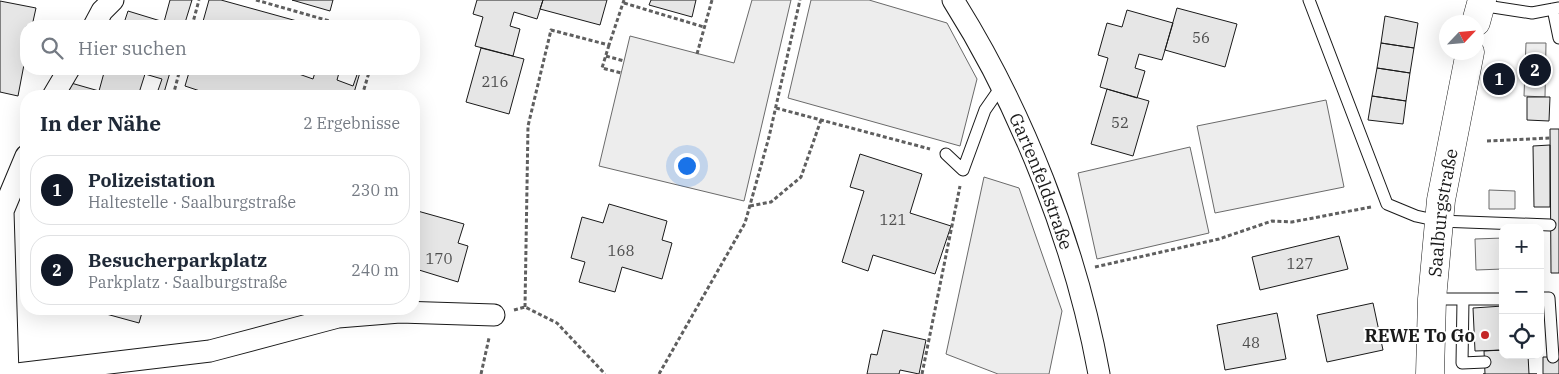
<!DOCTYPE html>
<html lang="de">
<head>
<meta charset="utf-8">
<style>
  :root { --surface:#fff; --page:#f2f2f3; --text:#1f2937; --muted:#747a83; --line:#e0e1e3; --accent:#111827 }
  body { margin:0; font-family:"IBM Plex Serif",serif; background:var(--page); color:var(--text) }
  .controls { position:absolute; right:15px; bottom:15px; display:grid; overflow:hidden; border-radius:10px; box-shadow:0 5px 20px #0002 }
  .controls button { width:45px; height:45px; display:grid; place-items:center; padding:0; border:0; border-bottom:1px solid var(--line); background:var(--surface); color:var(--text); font:25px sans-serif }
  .compass { position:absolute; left:1439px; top:15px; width:45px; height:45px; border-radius:50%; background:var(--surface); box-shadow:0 5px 20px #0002; rotate:64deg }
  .you { position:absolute; left:686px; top:165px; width:18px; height:18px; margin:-12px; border:4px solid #fff; border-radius:50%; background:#1a73e8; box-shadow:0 0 0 8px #1a73e833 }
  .badge { display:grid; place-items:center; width:32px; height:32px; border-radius:50%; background:var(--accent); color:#fff; font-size:16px; font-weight:700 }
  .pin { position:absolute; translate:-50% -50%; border:2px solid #fff; box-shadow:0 1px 5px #0006 }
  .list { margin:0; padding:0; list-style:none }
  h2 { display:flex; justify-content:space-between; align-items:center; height:65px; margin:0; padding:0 20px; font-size:21px }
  h2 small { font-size:16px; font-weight:400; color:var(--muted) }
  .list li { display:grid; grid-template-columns:32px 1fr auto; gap:15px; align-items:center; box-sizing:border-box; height:70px; margin:0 10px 10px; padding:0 10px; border:1px solid var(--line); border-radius:20px }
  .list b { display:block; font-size:19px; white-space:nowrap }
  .list p { margin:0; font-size:16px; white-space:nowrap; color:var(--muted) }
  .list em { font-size:16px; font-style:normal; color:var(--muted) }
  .icon { flex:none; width:28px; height:28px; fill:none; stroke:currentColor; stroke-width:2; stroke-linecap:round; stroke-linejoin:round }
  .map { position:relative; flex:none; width:1559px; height:374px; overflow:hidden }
  .search { position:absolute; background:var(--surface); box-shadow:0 5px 20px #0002; left:20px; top:20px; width:400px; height:55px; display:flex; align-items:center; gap:12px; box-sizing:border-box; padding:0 18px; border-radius:20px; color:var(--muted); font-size:19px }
  .panel { position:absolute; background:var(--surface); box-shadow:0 5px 20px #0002; left:20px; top:90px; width:400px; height:225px; border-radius:20px }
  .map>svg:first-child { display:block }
  .built { fill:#ededed; stroke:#6a6a6a }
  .building { fill:#e6e6e6; stroke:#1a1a1a }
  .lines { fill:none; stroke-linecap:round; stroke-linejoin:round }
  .lane-casing { stroke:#1a1a1a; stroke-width:13 }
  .street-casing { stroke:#1a1a1a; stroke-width:23 }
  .secondary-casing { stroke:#1a1a1a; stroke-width:29 }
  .path { stroke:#5f5f5f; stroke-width:3; stroke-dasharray:4 2.5; stroke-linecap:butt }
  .lane { stroke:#fff; stroke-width:11 }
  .street { stroke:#fff; stroke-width:21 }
  .secondary { stroke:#fff; stroke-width:28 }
  .poi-dot { fill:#c62828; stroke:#fff; stroke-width:2 }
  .labels { text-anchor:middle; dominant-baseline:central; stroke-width:4; stroke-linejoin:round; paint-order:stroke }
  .number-label { font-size:15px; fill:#4d4d4d }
  .street-label { font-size:18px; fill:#1a1a1a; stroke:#fff }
  .poi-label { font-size:18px; font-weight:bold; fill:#1a1a1a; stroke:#fff; text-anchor:end }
</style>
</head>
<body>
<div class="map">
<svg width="1559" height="374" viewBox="0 0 1559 374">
  <rect width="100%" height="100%" fill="#fff"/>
  <path class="built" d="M 752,0 L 791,0 L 744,201 L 599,166 L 630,36 L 734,63 Z
    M 811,0 L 869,0 L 947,23 L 977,79 L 960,146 L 788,98 Z
    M 1526,43 L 1546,43 L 1545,97 L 1524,96 Z
    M 1326,100 L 1344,187 L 1215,213 L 1197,126 Z
    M 1190,147 L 1209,233 L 1097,259 L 1078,173 Z
    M 984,177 L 1019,188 L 1062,311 L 1049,374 L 998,374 L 946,354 Z
    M 1489,190 L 1515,191 L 1515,209 L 1489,209 Z
    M 1503,238 L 1503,269 L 1476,270 L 1475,239 Z"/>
  <path class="building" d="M 170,0 L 192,0 L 184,26 L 123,26 L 128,11 L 164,22 Z
    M 209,0 L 221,0 L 315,26 L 207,26 L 202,25 Z
    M 292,0 L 333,0 L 330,11 Z
    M 477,0 L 543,0 L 537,19 L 514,12 L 510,26 L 520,29 L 513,56 L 475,46 L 483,17 L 473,14 Z
    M 543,0 L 607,0 L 600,25 L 540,9 Z
    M 651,0 L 696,0 L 692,17 L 649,5 Z
    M 0,1 L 36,8 L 32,26 L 26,26 L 26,54 L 18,96 L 0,92 Z
    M 1177,8 L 1237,24 L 1225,67 L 1165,50 Z
    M 1127,10 L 1173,23 L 1162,60 L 1139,54 L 1135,68 L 1145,71 L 1137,98 L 1100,87 L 1108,58 L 1098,55 L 1107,23 L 1122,27 Z
    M 1385,16 L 1418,23 L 1414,48 L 1381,43 Z
    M 1381,43 L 1414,48 L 1410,73 L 1377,68 Z
    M 481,48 L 524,59 L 509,114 L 466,102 Z
    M 1377,68 L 1410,73 L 1406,101 L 1372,96 Z
    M 105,69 L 171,69 L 163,96 L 156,96 L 162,79 L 145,74 L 138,96 L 68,96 L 71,83 L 99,91 Z
    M 190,69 L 298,69 L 296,73 L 313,79 L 316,69 L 340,69 L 337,80 L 353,86 L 359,69 L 361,69 L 353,96 L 245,94 L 198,96 L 200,91 L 185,86 Z
    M 1107,89 L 1149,101 L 1133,156 L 1091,144 Z
    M 1372,96 L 1406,101 L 1403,124 L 1368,120 Z
    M 1527,97 L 1550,97 L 1549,121 L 1527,120 Z
    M 1550,129 L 1559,129 L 1559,273 L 1551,273 Z
    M 1550,145 L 1550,207 L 1534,207 L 1533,146 Z
    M 860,154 L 922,174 L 910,213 L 951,226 L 935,274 L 873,255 L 868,271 L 842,262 L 864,191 L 850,187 Z
    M 609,204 L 667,221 L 662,240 L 672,243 L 662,279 L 622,267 L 615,292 L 579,282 L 585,262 L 571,258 L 582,217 L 603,223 Z
    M 414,210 L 464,224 L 458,243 L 468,246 L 458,282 L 419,270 L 414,288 Z
    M 1339,236 L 1348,269 L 1260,290 L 1252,257 Z
    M 1373,303 L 1383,350 L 1327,362 L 1317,315 Z
    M 1503,306 L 1503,350 L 1475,351 L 1473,308 Z
    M 88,309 L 143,309 L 139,323 Z
    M 1277,313 L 1286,359 L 1225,370 L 1217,325 Z
    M 883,330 L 926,340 L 919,374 L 900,370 L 899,374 L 867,374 L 871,354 L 877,355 Z
    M 1503,350 L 1503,355 L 1528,355 L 1529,374 L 1537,374 L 1483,374 L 1485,374 L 1484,351 Z
    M 1543,357 L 1559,357 L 1559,374 L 1543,374 Z"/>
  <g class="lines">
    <g class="lane-casing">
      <path id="lane" d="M 1309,0 L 1387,204 L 1416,216 L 1439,221 L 1550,225
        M 1480,5 L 1532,13 L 1559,8
        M 1553,9 L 1559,38
        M 946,154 L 963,170 L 985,110 L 1001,87
        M 1540,298 L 1549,298 L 1553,357
        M 1432,299 L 1503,299
        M 1463,300 L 1462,363 L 1485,362"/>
    </g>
    <g class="street-casing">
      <g id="street">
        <path id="s1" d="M 953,0 C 1022,109 1076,247 1099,374"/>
        <path d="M 94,26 L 102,11 L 113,0"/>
        <path d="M 53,96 L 69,69"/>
        <path d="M 8,374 L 3,211 L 26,156"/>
        <path d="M 17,374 L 210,351 L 338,317 L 400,312 L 494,315"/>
      </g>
    </g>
    <g class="secondary-casing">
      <g id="secondary">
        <path d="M 1476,22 L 1482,0"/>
        <path id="s2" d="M 1430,374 L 1432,299 L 1441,200 L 1470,52"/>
      </g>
    </g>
    <path class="path" d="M 256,0 L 347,26
      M 624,3 L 704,27
      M 192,26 L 199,0
      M 609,45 L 602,68 L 621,73
      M 697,54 L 712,0
      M 606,56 L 624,61
      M 173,96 L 180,69
      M 362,96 L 370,69
      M 776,108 L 930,149
      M 1487,141 L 1550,138
      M 750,206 L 771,202 L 801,177 L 821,120
      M 1095,267 L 1219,239 L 1272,221 L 1292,222 L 1371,207
      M 525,307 L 528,126 L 551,30 L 609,45 L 624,0
      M 514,310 L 525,307 L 557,323 L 605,374
      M 481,374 L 489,338
      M 659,374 L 745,223 L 769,137 L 800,0
      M 922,374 L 960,186"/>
    <use href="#lane" class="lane"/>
    <use href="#street" class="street"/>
    <use href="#secondary" class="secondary"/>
  </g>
  <circle class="poi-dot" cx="1485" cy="335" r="5"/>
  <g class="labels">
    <g class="number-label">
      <text x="1201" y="37">56</text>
      <text x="495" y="81">216</text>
      <text x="1120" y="122">52</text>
      <text x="893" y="219">121</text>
      <text x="621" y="250">168</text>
      <text x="439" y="258">170</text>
      <text x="1300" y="263">127</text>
      <text x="1251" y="342">48</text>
    </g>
    <g class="street-label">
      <text stroke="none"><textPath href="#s1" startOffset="202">Gartenfeldstraße</textPath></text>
      <text stroke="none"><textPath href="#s2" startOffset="162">Saalburgstraße</textPath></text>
    </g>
    <g class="poi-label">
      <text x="1475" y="335">REWE To Go</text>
    </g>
  </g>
</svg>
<div class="controls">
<button>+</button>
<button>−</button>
<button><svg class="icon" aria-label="locate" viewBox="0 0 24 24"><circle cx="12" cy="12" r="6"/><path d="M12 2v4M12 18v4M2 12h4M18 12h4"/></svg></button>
</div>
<svg class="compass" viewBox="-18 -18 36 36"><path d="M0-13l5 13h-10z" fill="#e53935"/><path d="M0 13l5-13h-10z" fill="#747a83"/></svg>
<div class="you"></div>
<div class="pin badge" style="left:1499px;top:79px">1</div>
<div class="pin badge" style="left:1535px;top:70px">2</div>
<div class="search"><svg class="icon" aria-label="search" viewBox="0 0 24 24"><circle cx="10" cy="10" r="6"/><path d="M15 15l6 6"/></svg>Hier suchen</div>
<section class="panel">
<h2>In der Nähe<small>2 Ergebnisse</small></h2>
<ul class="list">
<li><span class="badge">1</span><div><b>Polizeistation</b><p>Haltestelle · Saalburgstraße</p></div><em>230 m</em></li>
<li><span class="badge">2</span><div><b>Besucherparkplatz</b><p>Parkplatz · Saalburgstraße</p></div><em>240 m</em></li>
</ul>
</section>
</div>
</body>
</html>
